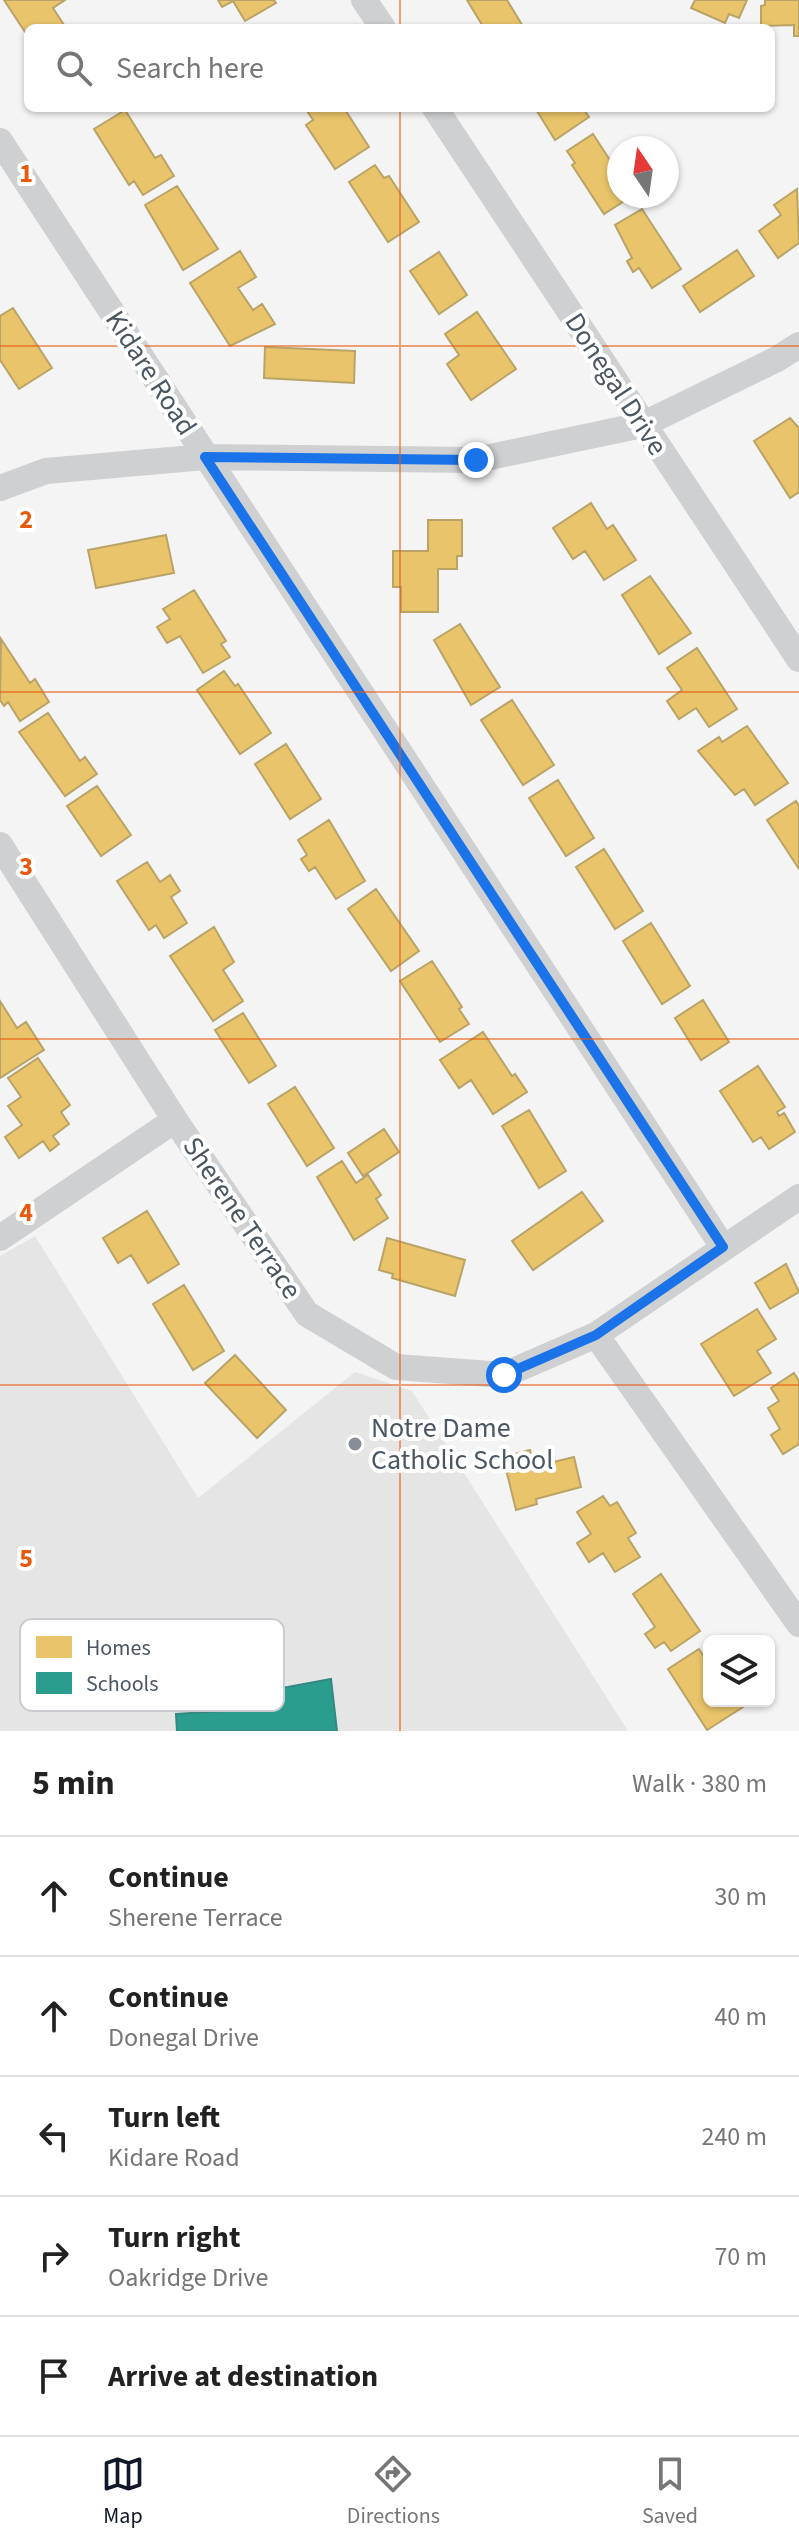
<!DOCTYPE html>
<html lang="en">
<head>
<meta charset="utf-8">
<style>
  :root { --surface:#fff; --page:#f6f6f6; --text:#222; --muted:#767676; --line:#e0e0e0; --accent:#111827 }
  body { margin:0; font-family:"Source Sans 3",sans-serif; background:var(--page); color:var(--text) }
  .controls { position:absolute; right:24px; bottom:24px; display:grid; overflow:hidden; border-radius:12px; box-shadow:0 2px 6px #0004 }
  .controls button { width:72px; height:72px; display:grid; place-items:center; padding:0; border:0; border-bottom:2px solid var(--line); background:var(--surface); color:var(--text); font:40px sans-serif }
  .compass { position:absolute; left:607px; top:136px; width:72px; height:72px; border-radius:50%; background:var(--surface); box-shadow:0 2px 6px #0004; rotate:347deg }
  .stop { position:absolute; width:24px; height:24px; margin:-18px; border:6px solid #1a73e8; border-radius:50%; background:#fff }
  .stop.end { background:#1a73e8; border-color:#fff; box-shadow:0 2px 8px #0008 }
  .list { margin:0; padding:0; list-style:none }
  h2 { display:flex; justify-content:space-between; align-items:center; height:104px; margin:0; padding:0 32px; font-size:34px }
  h2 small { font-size:26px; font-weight:400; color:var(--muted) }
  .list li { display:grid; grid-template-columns:52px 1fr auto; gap:24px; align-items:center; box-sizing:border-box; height:120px; padding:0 32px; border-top:2px solid var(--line) }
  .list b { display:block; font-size:30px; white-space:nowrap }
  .list p { margin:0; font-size:26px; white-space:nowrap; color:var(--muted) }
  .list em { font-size:26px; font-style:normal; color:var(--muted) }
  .icon { flex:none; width:44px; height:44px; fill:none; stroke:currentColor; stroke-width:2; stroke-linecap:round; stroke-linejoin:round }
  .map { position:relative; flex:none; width:799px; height:1731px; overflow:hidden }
  .search { position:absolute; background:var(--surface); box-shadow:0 2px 6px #0004; left:24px; right:24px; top:24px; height:88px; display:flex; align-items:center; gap:20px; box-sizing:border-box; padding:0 28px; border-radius:12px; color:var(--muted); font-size:30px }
  .sheet { height:704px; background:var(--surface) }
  nav { display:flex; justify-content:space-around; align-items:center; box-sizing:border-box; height:112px; border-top:2px solid var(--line); background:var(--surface); font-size:22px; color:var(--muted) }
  nav a { display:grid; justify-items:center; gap:4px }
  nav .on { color:var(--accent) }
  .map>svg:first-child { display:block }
  .education { fill:#e6e5e6 }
  .homes { fill:#e9c46a; stroke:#b9a367; stroke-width:2 }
  .schools { fill:#2a9d8f; stroke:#348881; stroke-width:2 }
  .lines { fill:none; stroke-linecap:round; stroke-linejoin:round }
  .minor { stroke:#ced0d2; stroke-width:26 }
  .route { stroke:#1a73e8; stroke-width:10 }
  .grid { fill:none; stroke:#e8590c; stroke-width:2; stroke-opacity:0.55 }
  .poi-dot { fill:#868d94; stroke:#fff; stroke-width:3 }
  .labels { text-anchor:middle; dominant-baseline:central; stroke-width:8; stroke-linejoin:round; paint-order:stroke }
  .street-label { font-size:28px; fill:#4a5661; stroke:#fff }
  .poi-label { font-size:28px; fill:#4a5661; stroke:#fff; text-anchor:start }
  .key { fill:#fff; stroke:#c9ccd0; stroke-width:2 }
  .key-label { font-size:22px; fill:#4a5661 }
  .grid-label { font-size:26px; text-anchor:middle; font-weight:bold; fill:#e8590c; stroke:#fff; stroke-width:8; stroke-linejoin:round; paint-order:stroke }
</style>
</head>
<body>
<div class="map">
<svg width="799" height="1731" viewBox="0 0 799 1731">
  <rect width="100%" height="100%" fill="#f4f4f4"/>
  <path class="education" d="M 35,1236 L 198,1498 L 355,1372 L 412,1391 L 628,1731 L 0,1731 L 0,1256 Z"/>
  <path class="homes" d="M 4,0 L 65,0 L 53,8 L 66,28 L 28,28 L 25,32 Z
    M 218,0 L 274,0 L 276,3 L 245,21 L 233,1 L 222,7 Z
    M 467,0 L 507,0 L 524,28 L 484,28 Z
    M 695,0 L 747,0 L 739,18 L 729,14 L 725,23 L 691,8 Z
    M 765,0 L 799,0 L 799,36 L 794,36 L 794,25 L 761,26 L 761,6 L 765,5 Z
    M 305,108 L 344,108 L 369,147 L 335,169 L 306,125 L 313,120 Z
    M 542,108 L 583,108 L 589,117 L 555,140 L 537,111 Z
    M 125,110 L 155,158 L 161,155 L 174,176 L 143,195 L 134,181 L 129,185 L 94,129 Z
    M 593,134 L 619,174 L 619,196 L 632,196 L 604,214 L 572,165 L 575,163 L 567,151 Z
    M 375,165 L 384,178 L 389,176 L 419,222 L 388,242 L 349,182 Z
    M 177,186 L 218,249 L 183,270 L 145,205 Z
    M 797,189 L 799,243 L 778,258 L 759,231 L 781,215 L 774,205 Z
    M 642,209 L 681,269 L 652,288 L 639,268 L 633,272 L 627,261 L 632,258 L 615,225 Z
    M 737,250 L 754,276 L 700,312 L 683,286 Z
    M 240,251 L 256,277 L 238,288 L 253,310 L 262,304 L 275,324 L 230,346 L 190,283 Z
    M 439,252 L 467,295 L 439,314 L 410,271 Z
    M 13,308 L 52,368 L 19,389 L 0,360 L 0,316 Z
    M 477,312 L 516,369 L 471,400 L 447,364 L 459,355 L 445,334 Z
    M 265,347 L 355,351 L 354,383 L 264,378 Z
    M 790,418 L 799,428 L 799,492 L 790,498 L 754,441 Z
    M 591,503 L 607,529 L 613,525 L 636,560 L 604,580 L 585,551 L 573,559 L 553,528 Z
    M 428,520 L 462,520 L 462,556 L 457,556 L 457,569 L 438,569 L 438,612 L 401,612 L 401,587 L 393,587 L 393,551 L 428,551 Z
    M 166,535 L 174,573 L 96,588 L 88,550 Z
    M 650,576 L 691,633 L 659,654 L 622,595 Z
    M 194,590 L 226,641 L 221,644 L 230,657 L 203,673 L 180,636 L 167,643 L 157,627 L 170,619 L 163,609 Z
    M 460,624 L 500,687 L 471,705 L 434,640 Z
    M 1,639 L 30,683 L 35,679 L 49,702 L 20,721 L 8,702 L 4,706 L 0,700 Z
    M 697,648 L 737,709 L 709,727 L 696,708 L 679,719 L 667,701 L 682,690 L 667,668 Z
    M 224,671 L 235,686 L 238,684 L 271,733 L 240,754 L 197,690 Z
    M 512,700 L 554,765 L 523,785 L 481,720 Z
    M 48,713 L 80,761 L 85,757 L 97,774 L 65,796 L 19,732 Z
    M 747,726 L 788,783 L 755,805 L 744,789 L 735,795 L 698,751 L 719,737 L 722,742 Z
    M 286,744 L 321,799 L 290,819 L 255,764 Z
    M 558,780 L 594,838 L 566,856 L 529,798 Z
    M 97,786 L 131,835 L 101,856 L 67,806 Z
    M 796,801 L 799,806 L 799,869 L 767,820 Z
    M 329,820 L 365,881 L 336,899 L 315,867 L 309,871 L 301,859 L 307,855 L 298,840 Z
    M 604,849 L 643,911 L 615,929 L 576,867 Z
    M 147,862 L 160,882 L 170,875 L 180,891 L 171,897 L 187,923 L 164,938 L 156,925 L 149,930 L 117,881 Z
    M 376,889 L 419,951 L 391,971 L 348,909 Z
    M 651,923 L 690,986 L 662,1004 L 623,941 Z
    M 214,927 L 234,962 L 223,970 L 243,1001 L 213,1021 L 170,956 Z
    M 432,961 L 462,1007 L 459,1009 L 469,1024 L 440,1042 L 400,981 Z
    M 703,1000 L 729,1042 L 701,1060 L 675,1018 Z
    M 0,1001 L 17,1028 L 26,1022 L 44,1050 L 0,1078 Z
    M 243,1013 L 276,1066 L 249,1083 L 215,1030 Z
    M 483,1032 L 512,1076 L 515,1074 L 527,1092 L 493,1114 L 471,1080 L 459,1088 L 440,1060 Z
    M 38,1058 L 70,1105 L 61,1112 L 69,1124 L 53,1136 L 59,1144 L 50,1151 L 43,1141 L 19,1158 L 5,1137 L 22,1125 L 8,1106 L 21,1097 L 8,1078 Z
    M 758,1066 L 785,1107 L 777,1112 L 779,1116 L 784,1113 L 795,1132 L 769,1149 L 761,1137 L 753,1142 L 720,1091 Z
    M 295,1087 L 334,1148 L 307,1166 L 268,1104 Z
    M 529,1110 L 566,1171 L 539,1188 L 502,1126 Z
    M 384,1129 L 399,1152 L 363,1176 L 348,1153 Z
    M 342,1161 L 356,1183 L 368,1175 L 381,1195 L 376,1199 L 388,1218 L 354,1240 L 317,1177 Z
    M 582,1192 L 603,1221 L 533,1270 L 512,1241 Z
    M 147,1211 L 179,1264 L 148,1283 L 131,1255 L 118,1263 L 103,1238 Z
    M 387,1238 L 465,1260 L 455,1296 L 392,1278 L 393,1274 L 379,1270 Z
    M 786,1264 L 799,1292 L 770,1309 L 755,1283 Z
    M 184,1285 L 224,1351 L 193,1370 L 153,1304 Z
    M 757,1309 L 776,1339 L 757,1351 L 771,1373 L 734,1396 L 701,1344 Z
    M 235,1355 L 286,1410 L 257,1438 L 205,1383 Z
    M 794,1373 L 799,1381 L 799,1444 L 783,1454 L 771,1435 L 780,1429 L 768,1408 L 779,1401 L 771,1388 Z
    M 530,1450 L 533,1467 L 574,1457 L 581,1487 L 536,1499 L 537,1504 L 516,1510 L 503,1457 Z
    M 603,1496 L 610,1506 L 617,1502 L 636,1533 L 628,1538 L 640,1557 L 615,1572 L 603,1553 L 589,1562 L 577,1543 L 591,1534 L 577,1512 Z
    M 661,1574 L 700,1631 L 671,1651 L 664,1642 L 655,1648 L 645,1634 L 655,1627 L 633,1594 Z
    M 699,1649 L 709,1665 L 709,1701 L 751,1702 L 707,1730 L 668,1669 Z"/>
  <path class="schools" d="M 331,1679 L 337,1731 L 177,1731 L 176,1714 L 256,1709 L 255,1693 Z"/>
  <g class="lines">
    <path class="minor" d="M 364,0 L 383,28
      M 435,108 L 799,659
      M 0,141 L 723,1247
      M 0,488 L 46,471 L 205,457 L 476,460 L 642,425 L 777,359 L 799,345
      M 0,845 L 175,1120 L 307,1314 L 396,1367 L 504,1375 L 596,1335 L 799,1624
      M 0,1238 L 175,1120
      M 596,1335 L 799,1197"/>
  </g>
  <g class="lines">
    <path class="route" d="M 476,460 L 205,457 L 723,1247 L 596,1335 L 504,1375"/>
  </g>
  <path class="grid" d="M 400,0 L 400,28M 400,108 L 400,1731M 0,346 L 799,346M 0,692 L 799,692M 0,1039 L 799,1039M 0,1385 L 799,1385"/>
  <circle class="poi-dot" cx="355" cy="1444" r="8"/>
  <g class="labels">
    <g class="street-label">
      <text transform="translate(151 373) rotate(57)">Kidare Road</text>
      <text transform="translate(616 384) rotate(57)">Donegal Drive</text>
      <text transform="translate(242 1218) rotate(56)">Sherene Terrace</text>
    </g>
    <g class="poi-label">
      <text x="371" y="1428">Notre Dame<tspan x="371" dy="32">Catholic School</tspan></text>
    </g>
  </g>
  <rect x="20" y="1619" width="264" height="92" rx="12" class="key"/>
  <rect x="36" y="1636" width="36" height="22" fill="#e9c46a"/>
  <rect x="36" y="1672" width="36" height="22" fill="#2a9d8f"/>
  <g class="key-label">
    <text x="86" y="1655">Homes</text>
    <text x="86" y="1691">Schools</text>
  </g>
  <g class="grid-label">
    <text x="26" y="182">1</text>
    <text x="26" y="528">2</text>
    <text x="26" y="875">3</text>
    <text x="26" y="1221">4</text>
    <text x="26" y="1567">5</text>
  </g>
</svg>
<div class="controls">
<button><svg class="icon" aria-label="layers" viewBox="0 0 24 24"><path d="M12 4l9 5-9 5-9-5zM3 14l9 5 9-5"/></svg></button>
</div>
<svg class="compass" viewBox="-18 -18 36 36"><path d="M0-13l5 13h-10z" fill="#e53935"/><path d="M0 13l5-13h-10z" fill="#767676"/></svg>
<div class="stop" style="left:504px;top:1375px"></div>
<div class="stop end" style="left:476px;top:460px"></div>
<div class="search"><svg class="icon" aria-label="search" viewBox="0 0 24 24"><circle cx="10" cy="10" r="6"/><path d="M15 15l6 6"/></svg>Search here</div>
</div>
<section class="sheet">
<h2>5 min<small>Walk · 380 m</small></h2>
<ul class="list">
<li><svg class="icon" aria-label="ahead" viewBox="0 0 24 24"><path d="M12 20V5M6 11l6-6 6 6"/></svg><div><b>Continue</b><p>Sherene Terrace</p></div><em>30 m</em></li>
<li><svg class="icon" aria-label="ahead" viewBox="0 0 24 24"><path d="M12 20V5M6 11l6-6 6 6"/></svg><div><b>Continue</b><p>Donegal Drive</p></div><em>40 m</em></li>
<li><svg class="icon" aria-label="left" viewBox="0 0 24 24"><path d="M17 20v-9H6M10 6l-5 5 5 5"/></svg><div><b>Turn left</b><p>Kidare Road</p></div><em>240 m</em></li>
<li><svg class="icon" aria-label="right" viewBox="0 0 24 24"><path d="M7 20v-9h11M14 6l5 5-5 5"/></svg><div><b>Turn right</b><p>Oakridge Drive</p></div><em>70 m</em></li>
<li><svg class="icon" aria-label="arrive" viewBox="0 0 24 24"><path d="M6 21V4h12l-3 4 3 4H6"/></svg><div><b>Arrive at destination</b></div></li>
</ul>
</section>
<nav>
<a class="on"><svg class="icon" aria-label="map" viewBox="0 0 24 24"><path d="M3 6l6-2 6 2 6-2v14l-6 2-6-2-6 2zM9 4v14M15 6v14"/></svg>Map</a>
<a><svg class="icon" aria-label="directions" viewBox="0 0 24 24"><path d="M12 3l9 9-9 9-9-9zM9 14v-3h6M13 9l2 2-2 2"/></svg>Directions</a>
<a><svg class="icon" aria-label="saved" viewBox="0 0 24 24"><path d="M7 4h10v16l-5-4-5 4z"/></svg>Saved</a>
</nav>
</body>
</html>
